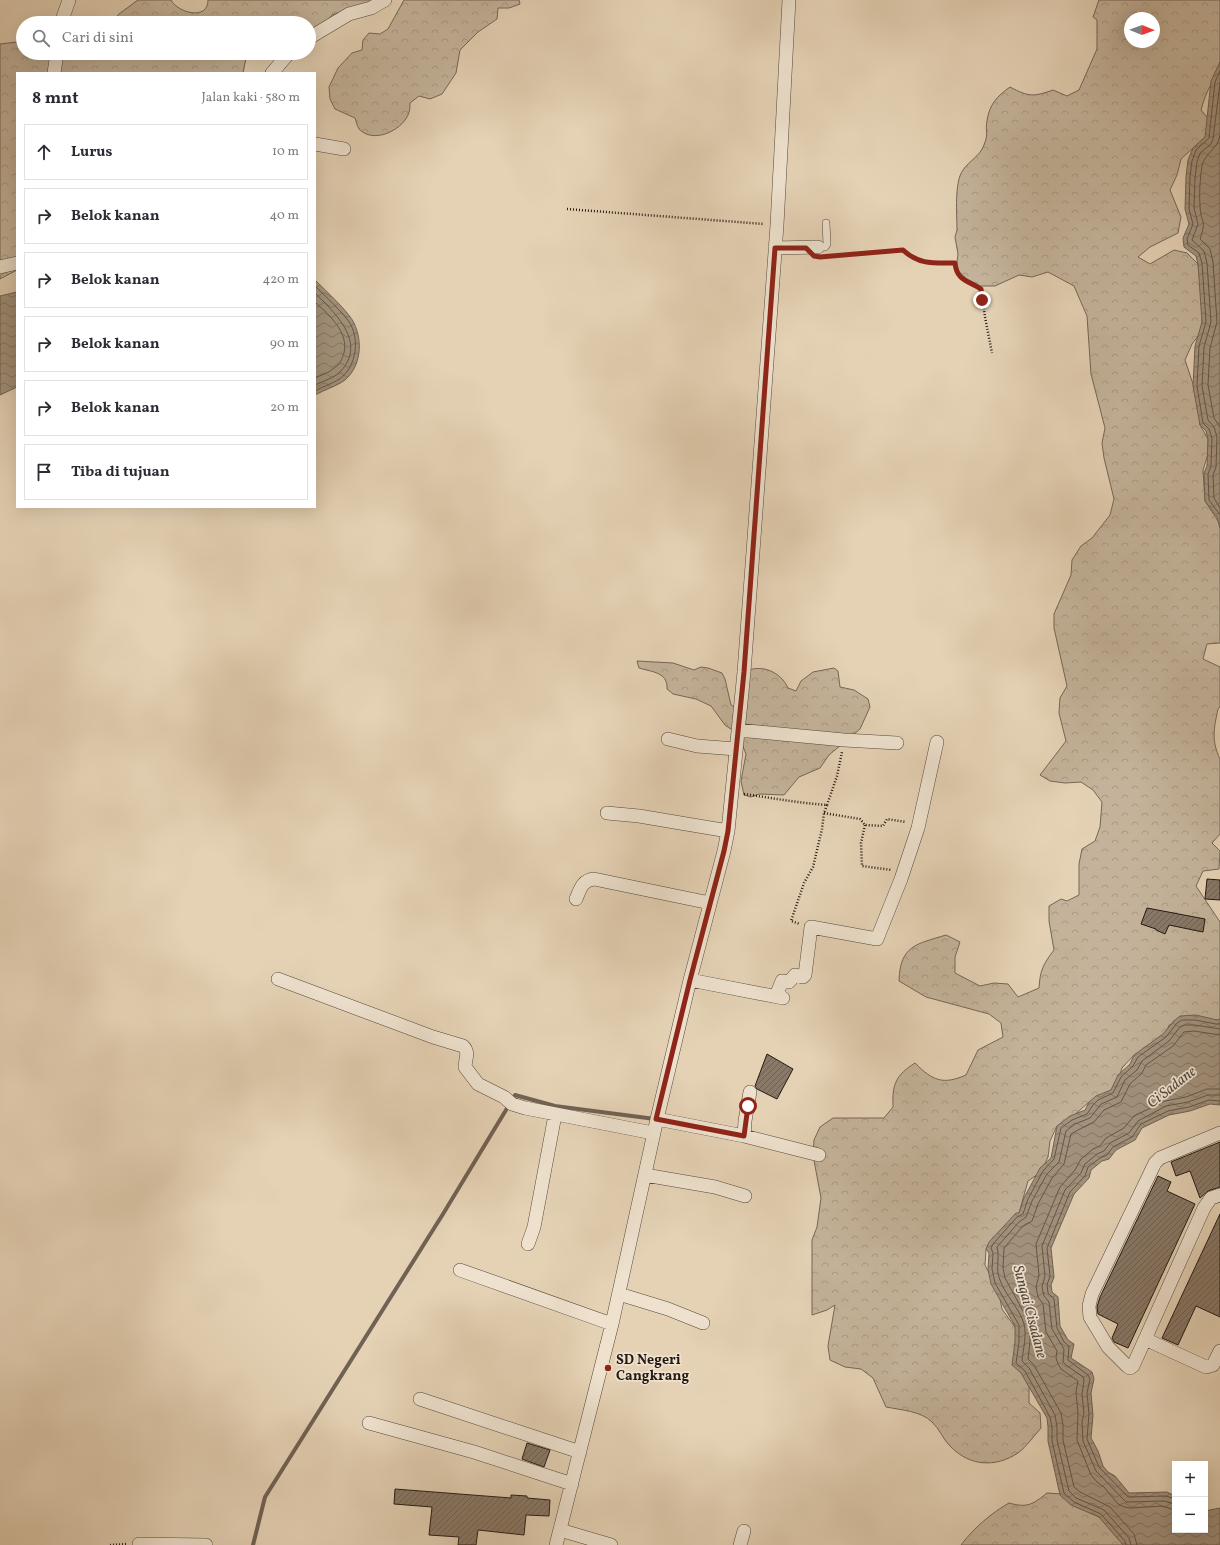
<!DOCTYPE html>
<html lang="id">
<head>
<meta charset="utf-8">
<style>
  :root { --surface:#fff; --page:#f2f2f3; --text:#2b2b33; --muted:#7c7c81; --line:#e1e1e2 }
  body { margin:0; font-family:Vollkorn,serif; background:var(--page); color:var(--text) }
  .controls { position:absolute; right:12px; bottom:12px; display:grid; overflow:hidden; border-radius:0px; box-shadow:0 4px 16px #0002 }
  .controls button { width:36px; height:36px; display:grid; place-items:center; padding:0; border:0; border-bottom:1px solid var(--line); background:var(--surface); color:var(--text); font:20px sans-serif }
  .compass { position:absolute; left:1124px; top:12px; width:36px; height:36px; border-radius:50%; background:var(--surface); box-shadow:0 4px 16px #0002; rotate:91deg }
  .stop { position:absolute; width:12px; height:12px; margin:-9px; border:3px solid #8f2418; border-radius:50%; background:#fff }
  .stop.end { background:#8f2418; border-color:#fff; box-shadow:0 1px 4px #0008 }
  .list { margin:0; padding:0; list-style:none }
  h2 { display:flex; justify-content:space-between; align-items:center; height:52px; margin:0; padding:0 16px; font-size:17px }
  h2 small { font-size:13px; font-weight:400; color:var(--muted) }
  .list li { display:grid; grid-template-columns:26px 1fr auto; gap:12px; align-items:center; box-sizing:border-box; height:56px; margin:0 8px 8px; padding:0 8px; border:1px solid var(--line); border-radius:0px }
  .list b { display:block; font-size:15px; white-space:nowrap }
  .list em { font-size:13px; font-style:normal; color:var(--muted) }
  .icon { flex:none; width:22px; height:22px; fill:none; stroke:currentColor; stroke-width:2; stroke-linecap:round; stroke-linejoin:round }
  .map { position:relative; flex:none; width:1220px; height:1545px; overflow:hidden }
  .search { position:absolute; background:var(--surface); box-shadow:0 4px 16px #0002; left:16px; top:16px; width:300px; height:44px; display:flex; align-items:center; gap:10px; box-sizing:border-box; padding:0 14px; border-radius:22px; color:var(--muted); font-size:15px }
  .panel { position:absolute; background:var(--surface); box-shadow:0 4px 16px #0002; left:16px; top:72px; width:300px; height:436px; border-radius:0px }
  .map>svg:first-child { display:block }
  .forest { fill:url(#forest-crowns); stroke:#746657; fill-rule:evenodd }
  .water { fill:url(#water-waves); stroke:#706254 }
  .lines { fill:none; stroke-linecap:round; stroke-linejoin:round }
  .shore { stroke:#645649; stroke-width:1 }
  .stream { stroke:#706254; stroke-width:4 }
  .building { fill:url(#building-hatch); stroke:#241914 }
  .service-casing { stroke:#54473c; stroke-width:8 }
  .minor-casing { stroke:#54473c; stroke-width:14 }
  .path { stroke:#241914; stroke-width:2.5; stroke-dasharray:1 2; stroke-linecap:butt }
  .service { stroke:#eee2cf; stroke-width:7 }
  .minor { stroke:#eee2cf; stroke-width:13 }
  .route { stroke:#8f2418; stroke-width:5 }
  .poi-dot { fill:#8f2418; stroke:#eee2cf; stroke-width:1.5 }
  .labels { text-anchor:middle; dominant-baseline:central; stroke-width:3.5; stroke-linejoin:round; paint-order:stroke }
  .poi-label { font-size:14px; font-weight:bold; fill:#241914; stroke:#eee2cf; text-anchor:start }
  .water-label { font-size:15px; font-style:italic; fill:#574a3e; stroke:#eee2cf }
</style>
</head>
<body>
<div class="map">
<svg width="1220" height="1545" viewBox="0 0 1220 1545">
  <defs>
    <pattern id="forest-crowns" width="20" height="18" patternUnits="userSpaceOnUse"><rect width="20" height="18" fill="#c4b39a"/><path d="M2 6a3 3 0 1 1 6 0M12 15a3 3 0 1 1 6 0" fill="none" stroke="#a89984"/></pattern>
    <pattern id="water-waves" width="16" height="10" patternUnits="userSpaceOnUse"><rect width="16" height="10" fill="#a3937e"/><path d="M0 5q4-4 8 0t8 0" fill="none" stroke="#857766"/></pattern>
    <pattern id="building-hatch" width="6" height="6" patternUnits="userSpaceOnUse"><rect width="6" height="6" fill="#887968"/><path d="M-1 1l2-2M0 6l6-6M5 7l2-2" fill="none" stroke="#6f6254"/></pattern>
  </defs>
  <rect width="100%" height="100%" fill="#e5d2b5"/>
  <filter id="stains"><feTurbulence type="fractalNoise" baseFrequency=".005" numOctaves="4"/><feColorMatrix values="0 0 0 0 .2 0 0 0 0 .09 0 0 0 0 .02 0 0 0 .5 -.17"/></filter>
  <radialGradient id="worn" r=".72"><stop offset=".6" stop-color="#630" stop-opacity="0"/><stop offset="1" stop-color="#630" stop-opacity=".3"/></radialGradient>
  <path class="forest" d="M 138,0 L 171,0 C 178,13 208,21 208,0 L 377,0 L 332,15 L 318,32 L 309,35 L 309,23 L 111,23 L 119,14 Z
    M 404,0 L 519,0 L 520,4 L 509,8 L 498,8 L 497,19 L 478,32 L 460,50 L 456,73 L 442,94 L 430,99 L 419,96 L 410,103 C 410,106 410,111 408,115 C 401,131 373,144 359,129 C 357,126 356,121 355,118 L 335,109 L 330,99 L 329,87 L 338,68 L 352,53 L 362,50 L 363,40 L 369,33 L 380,34 L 388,29 Z
    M 1099,0 L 1220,0 L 1220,74 C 1209,84 1205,96 1201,110 L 1211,122 L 1205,137 L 1181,159 L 1177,175 L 1170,190 L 1181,217 L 1178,233 L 1150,247 L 1138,257 L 1150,264 L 1174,250 L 1187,253 L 1198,264 L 1203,280 L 1202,331 L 1192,344 L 1185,360 L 1201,408 L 1200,425 L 1208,439 L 1208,454 L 1203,470 L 1205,501 L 1220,524 L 1220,643 L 1207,644 L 1203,659 L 1220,667 L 1220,707 L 1218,709 C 1214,728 1211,740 1220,759 L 1220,834 L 1212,843 L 1220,851 L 1219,869 L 1203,871 L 1196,886 L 1220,922 L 1220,1019 L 1217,1020 L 1185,1019 L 1169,1025 L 1163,1041 L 1134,1055 L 1122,1068 L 1117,1084 L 1105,1096 L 1089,1102 L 1071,1118 L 1057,1126 L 1050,1141 L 1048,1157 L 1041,1172 L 1028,1181 L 1019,1213 L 986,1249 L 985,1265 L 999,1293 L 1002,1309 L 1020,1334 L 1025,1372 L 1029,1386 L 1029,1403 L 1040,1413 L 1041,1428 C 1034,1436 1026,1447 1018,1453 C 995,1468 970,1466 951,1447 C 943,1440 940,1429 932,1422 C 921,1411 901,1410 886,1407 L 873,1378 L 861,1369 L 845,1367 L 830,1360 L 828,1346 L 835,1305 L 827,1310 L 812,1315 L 812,1240 L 817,1227 L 821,1198 L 813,1155 L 814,1140 L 820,1127 L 833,1118 L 884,1118 L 893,1107 C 892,1084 896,1075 915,1063 C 933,1081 943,1085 966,1075 L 978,1050 L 1003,1037 L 1001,1023 L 989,1014 L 926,997 L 899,981 C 900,945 917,944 946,935 L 960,942 L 955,957 L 955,973 L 980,986 L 994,983 L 1008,984 L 1018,997 L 1039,988 C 1040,971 1043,964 1054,950 L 1049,921 L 1049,906 L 1061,899 L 1067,901 L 1079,895 L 1079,864 L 1082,849 L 1095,841 L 1100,827 L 1102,802 L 1093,790 L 1081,782 L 1065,783 L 1050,781 L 1040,775 L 1066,741 L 1059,713 L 1060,698 L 1067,686 L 1054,628 L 1054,614 L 1071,575 L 1072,560 L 1081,546 L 1092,538 L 1110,515 L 1114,499 L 1104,458 L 1102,443 L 1105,428 L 1091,374 L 1087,316 L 1074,286 L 1048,272 L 1032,277 L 1019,275 L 995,286 L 980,286 L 967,279 L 956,269 L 958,254 L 955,237 L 957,230 C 957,215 954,182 963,170 C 969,161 980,156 984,145 C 989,133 985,131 987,121 C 989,105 997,96 1010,87 C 1029,97 1033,97 1053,90 L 1067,96 L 1079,90 L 1097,49 L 1097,20 L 1093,17 ZM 1130,18 L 1154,18 L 1154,42 L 1130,42 Z
    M 23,35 L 23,53 L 247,53 L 243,73 L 17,73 L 17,270 L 0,279 L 0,44 L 17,42 Z
    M 637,661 L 673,663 L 694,670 L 701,667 L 708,668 L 722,673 L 725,679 L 731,705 L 738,709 L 746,671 C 762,664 781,672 788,688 L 796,691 L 801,681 L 813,672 L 834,668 L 838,671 L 840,687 L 854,690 L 868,699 L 870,707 L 860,729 L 829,755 L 820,768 L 799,777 L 784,795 L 759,794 L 751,797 L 744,795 L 741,781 L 746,754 L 738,734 L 725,725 L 711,706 L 696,699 L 673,694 L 667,689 C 668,672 652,672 639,668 Z
    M 1047,1493 L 1061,1494 L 1107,1522 L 1124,1545 L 961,1545 C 974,1528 990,1514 1009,1503 C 1027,1508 1032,1505 1047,1493 Z"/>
  <path class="water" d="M 1220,62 L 1220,528 L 1217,517 L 1205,501 L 1204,473 L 1207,466 L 1208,439 L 1206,431 L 1200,425 L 1193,386 L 1195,346 L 1202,322 L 1198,264 L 1196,256 L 1184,247 L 1183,238 L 1189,224 L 1185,209 L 1186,177 L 1188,160 L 1193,148 L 1205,137 L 1211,81 Z
    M 315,280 C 325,290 349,312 354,323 C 363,342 361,366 345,380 C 337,386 324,390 315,395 Z
    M 17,292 L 17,387 L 0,395 L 0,296 Z
    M 1196,1015 L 1217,1020 L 1220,1019 L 1220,1105 L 1210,1104 L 1190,1111 L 1169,1115 L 1142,1128 L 1135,1140 L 1116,1150 L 1109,1159 L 1102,1161 L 1091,1170 L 1089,1178 L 1074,1194 L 1051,1248 L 1054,1277 L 1051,1285 L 1052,1292 L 1058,1297 L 1060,1326 L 1068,1340 L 1074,1344 L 1071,1358 L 1092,1372 L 1094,1379 L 1091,1393 L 1093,1415 L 1091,1438 L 1098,1451 L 1103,1466 L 1108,1472 L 1115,1476 L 1129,1493 L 1167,1492 L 1175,1496 L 1175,1530 L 1205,1530 L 1205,1511 L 1220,1508 L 1220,1545 L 1123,1545 L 1099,1517 L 1071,1505 L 1060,1495 L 1048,1441 L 1048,1427 L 1047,1418 L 1021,1373 L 1012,1365 L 1015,1342 L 1015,1326 L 991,1284 L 988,1269 L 989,1253 L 986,1249 L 989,1242 L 1016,1213 L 1019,1213 L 1024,1198 L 1040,1168 L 1051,1158 L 1057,1126 L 1070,1116 L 1085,1110 L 1089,1102 L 1096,1096 L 1111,1090 L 1118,1075 L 1130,1064 L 1134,1055 L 1163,1034 L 1174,1021 L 1180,1016 Z"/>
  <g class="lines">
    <path class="shore" d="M 1220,71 L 1215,82 L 1209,138 L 1196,150 L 1192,161 L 1190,177 L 1189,209 L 1193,224 L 1187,239 L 1188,245 L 1199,253 L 1202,263 L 1206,322 L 1199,346 L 1197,386 L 1203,423 L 1209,429 L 1212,438 L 1211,466 L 1208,474 L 1209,500 L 1220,515
      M 1220,83 L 1213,139 L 1211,144 L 1200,153 L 1197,162 L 1195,178 L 1194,208 L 1198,224 L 1192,240 L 1204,251 L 1207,263 L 1211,322 L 1204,347 L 1202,386 L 1208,420 L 1214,427 L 1217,437 L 1216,467 L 1213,475 L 1214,498 L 1220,508
      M 1220,135 C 1218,150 1205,152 1202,166 C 1200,179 1199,193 1200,206 C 1201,224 1207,219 1200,239 L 1210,249 L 1213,262 L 1217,322 L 1210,348 L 1208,385 L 1214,418 L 1220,427
      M 315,286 C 324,295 345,314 351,325 C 359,341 356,364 343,376 C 336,383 323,386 315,391
      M 315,293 C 335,313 368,343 340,372 C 334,378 323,381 315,385
      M 315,302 C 329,315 349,332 344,353 C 342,359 340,365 334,368 C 329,373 321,375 315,378
      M 1175,1499 L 1166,1496 L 1128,1497 L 1099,1467 L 1087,1439 L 1089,1414 L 1087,1393 L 1090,1379 L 1088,1375 L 1068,1360 L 1069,1346 L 1064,1342 L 1057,1328 L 1054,1299 L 1048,1293 L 1047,1285 L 1050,1276 L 1047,1248 L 1070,1192 L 1085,1176 L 1088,1167 L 1100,1158 L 1107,1155 L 1113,1147 L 1132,1137 L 1141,1124 L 1168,1111 L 1189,1107 L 1209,1100 L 1220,1101
      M 1175,1504 L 1164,1501 L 1126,1502 L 1096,1471 L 1083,1441 L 1082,1421 L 1084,1414 L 1082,1394 L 1084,1380 L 1083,1377 L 1066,1365 L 1063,1362 L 1064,1349 L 1052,1329 L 1049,1302 L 1044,1296 L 1042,1287 L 1045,1276 L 1042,1246 L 1065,1190 L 1081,1173 L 1085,1164 L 1097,1154 L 1104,1151 L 1110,1143 L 1129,1133 L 1138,1121 L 1166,1106 L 1188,1102 L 1208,1095 L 1220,1095
      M 1175,1510 L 1162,1506 L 1130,1508 L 1124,1507 L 1118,1504 L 1104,1487 L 1098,1483 L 1091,1475 L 1077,1440 L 1078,1413 L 1076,1392 L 1078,1381 L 1061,1369 L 1058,1364 L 1056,1358 L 1057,1351 L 1046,1332 L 1043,1304 L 1038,1297 L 1036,1287 L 1039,1275 L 1036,1244 L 1060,1187 L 1075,1170 L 1081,1159 L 1093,1149 L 1100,1146 L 1106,1138 L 1124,1128 L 1134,1116 L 1165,1101 L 1186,1097 L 1207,1089 L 1220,1089
      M 1126,1545 L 1125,1541 L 1101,1514 L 1074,1502 L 1064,1493 L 1052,1441 L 1052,1427 L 1050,1417 L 1025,1371 L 1016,1363 L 1019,1342 L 1019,1325 L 995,1283 L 992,1269 L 993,1253 L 991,1248 L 993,1244 L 1017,1217 L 1023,1214 L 1028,1199 L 1043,1171 L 1054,1159 L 1061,1128 L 1072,1120 L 1087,1114 L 1093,1105 L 1098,1100 L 1113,1093 L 1121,1077 L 1133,1066 L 1138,1057 L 1166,1037 L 1177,1023 L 1182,1020 L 1195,1020 L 1216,1024 L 1220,1024
      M 1131,1545 L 1129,1538 L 1104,1510 L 1076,1498 L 1069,1491 L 1057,1440 L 1057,1427 L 1055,1415 L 1029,1368 L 1022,1361 C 1023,1349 1027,1336 1024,1324 C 1020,1309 1005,1295 1000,1280 C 995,1269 1000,1258 997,1247 L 1019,1222 L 1026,1217 L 1032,1201 L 1047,1174 L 1059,1162 L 1066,1131 L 1075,1124 L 1090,1118 L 1101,1104 L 1117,1097 L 1125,1080 L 1137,1070 L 1142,1061 L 1169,1041 L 1180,1027 L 1184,1025 L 1195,1025 L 1220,1029
      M 1137,1545 L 1134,1534 L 1110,1507 L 1080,1492 L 1074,1487 L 1063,1440 L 1063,1425 L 1061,1413 L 1034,1365 L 1028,1359 L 1030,1342 L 1030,1324 L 1005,1278 L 1003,1268 L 1004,1248 L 1022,1227 L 1032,1221 L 1038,1204 L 1052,1178 L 1064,1164 L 1071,1134 L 1078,1130 L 1094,1122 L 1104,1110 L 1121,1102 L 1130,1084 L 1142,1073 L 1146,1065 L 1173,1046 L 1184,1032 L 1194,1031 L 1220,1035"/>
    <path class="stream" d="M 511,1101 L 515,1095 L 555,1106 L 655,1119
      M 253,1545 L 265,1497 L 443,1214 L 509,1105"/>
  </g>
  <path class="building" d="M 1207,879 L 1220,880 L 1220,900 L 1205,899 Z
    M 1147,908 L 1205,919 L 1203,932 L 1169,925 L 1165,934 L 1156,930 L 1156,929 L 1141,924 Z
    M 767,1054 L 793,1069 L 777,1099 L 757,1089 L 755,1086 Z
    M 1220,1142 L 1220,1187 L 1208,1191 L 1200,1198 L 1190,1171 L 1176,1176 L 1171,1162 Z
    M 1158,1176 L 1171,1182 L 1167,1191 L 1195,1204 L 1128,1348 L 1114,1342 L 1112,1338 L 1118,1324 L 1098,1314 L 1097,1307 L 1100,1297 Z
    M 1220,1214 L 1220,1317 L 1196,1306 L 1178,1345 L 1162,1338 Z
    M 527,1443 L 550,1450 L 544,1467 L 522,1459 Z
    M 395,1489 L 511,1498 L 511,1495 L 527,1496 L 527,1498 L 550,1500 L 549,1516 L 526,1515 L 524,1535 L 478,1530 L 476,1545 L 458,1545 L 459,1537 L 429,1535 L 432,1507 L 394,1504 Z"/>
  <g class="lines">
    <g class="service-casing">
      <path id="service" d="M 818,247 L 825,247 L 827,244 L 826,223"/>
    </g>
    <g class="minor-casing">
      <path id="minor" d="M 61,23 L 69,0
        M 309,38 L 349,14 L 371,8 L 385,0
        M 54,73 L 57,53
        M 272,73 L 289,53
        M 315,144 L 344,149
        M 775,248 L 818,247
        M 0,267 L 17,263
        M 738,730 L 844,740 L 897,743
        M 668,739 L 697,746 L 736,749
        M 607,813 L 639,816 L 728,831
        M 576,899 C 580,890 582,880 594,879 L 710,903
        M 278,979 L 433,1037 L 463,1046 C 470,1053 465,1059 465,1067 L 478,1084 L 504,1097 L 512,1104 L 525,1108 L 653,1133
        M 690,980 L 783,998
        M 776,996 L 782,981 L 789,982 L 795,975 L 803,977 L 805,975 L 811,927 L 877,939 L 901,879 L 918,828 L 937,742
        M 657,1119 L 744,1136 L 819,1155
        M 1220,1133 L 1160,1158 L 1155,1163 L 1092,1294 L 1089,1306 L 1090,1317 L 1108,1347 L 1127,1366 L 1130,1368 L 1133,1366 L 1204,1208 L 1211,1198 L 1220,1195
        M 744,1136 L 745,1121 L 750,1092
        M 645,1175 L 715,1187 L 745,1196
        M 528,1244 L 534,1227 L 555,1115
        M 460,1270 L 612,1324
        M 619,1294 L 668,1309 L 703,1323
        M 1145,1339 L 1206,1367 L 1213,1365 L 1220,1351
        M 420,1399 L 580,1452
        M 369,1423 L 474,1452 L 572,1484
        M 560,1530 L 611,1545
        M 139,1544 L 206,1545
        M 556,1545 L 612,1324 L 657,1119 L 690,980 L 724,851 L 728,831 L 744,672 L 753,552 L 777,225 L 789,0
        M 740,1545 L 744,1531"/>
    </g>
    <path class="path" d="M 567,209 L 764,224
      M 831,256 L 903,250 C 919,265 934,263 955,263 C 957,281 967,280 981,289 L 985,317 L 992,353
      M 744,794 C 772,798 799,803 827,805 L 824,813 L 822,829 L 813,867 L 804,883 L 791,921 L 800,924
      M 827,805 L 837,776 L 842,752
      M 824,813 L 860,819 L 865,825 L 883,826 L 887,819 L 906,822
      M 865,825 L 861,843 L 862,866 L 892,870
      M 110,1545 L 127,1544"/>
    <use href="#service" class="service"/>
    <use href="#minor" class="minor"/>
  </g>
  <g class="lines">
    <path class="route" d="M 748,1106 L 744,1136 L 656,1119 L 690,980 L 724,851 L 728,831 L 744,672 L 775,248 L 806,248 L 814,256 L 820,257 L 903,250 C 919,265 934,263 955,263 C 957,281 967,280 981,289 L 982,300"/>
  </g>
  <circle class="poi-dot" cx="608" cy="1368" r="4"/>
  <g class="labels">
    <g class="poi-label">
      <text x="616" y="1360">SD Negeri<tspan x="616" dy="16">Cangkrang</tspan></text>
    </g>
    <g class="water-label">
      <text transform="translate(1172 1088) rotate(-38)">Ci Sadane</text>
      <text transform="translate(1029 1312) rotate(75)">Sungai Cisadane</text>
    </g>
  </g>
  <rect width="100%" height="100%" filter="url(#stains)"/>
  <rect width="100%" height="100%" fill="url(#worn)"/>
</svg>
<div class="controls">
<button>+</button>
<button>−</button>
</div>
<svg class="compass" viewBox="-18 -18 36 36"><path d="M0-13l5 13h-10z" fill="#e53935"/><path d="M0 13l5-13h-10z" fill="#7c7c81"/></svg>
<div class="stop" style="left:748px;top:1106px"></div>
<div class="stop end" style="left:982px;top:300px"></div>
<div class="search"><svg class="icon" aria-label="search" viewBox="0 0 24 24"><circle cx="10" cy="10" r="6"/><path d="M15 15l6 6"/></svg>Cari di sini</div>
<section class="panel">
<h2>8 mnt<small>Jalan kaki · 580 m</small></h2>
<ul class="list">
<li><svg class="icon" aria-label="ahead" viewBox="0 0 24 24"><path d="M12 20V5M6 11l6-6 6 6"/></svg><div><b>Lurus</b></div><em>10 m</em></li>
<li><svg class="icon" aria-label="right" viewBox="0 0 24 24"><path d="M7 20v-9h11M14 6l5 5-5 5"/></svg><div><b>Belok kanan</b></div><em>40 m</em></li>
<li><svg class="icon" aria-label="right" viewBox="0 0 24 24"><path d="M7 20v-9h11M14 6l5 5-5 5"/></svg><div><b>Belok kanan</b></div><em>420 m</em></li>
<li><svg class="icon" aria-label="right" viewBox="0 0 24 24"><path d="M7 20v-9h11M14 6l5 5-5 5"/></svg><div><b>Belok kanan</b></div><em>90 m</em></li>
<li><svg class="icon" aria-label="right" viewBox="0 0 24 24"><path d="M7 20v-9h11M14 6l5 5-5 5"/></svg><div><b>Belok kanan</b></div><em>20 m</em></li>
<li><svg class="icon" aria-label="arrive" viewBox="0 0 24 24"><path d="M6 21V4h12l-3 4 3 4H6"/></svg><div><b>Tiba di tujuan</b></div></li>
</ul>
</section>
</div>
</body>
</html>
